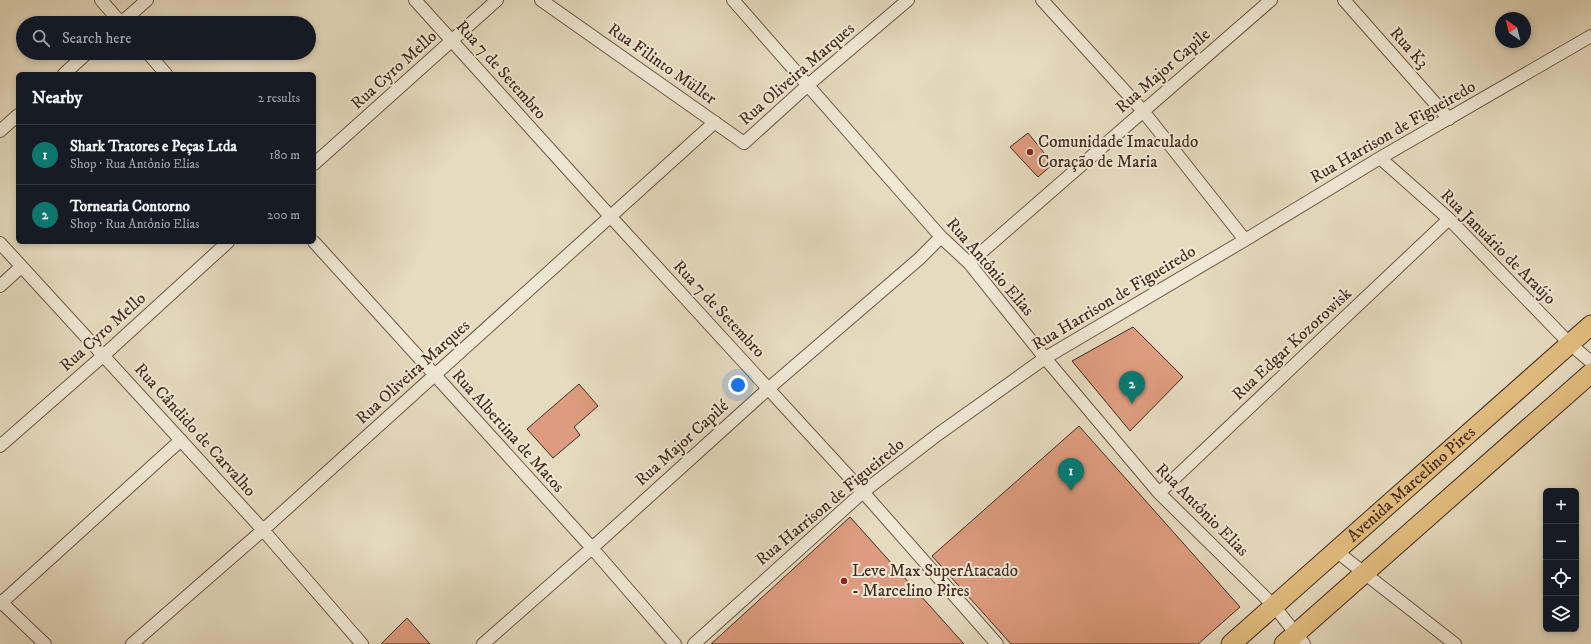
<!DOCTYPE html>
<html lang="en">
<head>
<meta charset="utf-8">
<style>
  :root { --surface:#171b24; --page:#20242c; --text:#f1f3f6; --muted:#9ea1a6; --line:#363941; --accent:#0f766e }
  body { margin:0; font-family:"IM FELL DW Pica",serif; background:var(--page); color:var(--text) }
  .controls { position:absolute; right:12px; bottom:12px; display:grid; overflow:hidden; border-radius:6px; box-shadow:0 2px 6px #0003 }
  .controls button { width:36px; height:36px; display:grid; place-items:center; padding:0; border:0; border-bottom:1px solid var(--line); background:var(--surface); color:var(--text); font:20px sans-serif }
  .compass { position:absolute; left:1495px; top:12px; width:36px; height:36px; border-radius:50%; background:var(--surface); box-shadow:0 2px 6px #0003; rotate:325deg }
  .you { position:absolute; left:738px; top:385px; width:14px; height:14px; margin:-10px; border:3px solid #fff; border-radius:50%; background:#1a73e8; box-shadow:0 0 0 6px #1a73e833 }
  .badge { display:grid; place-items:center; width:26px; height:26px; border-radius:50%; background:var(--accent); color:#fff; font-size:13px; font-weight:700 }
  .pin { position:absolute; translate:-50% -33px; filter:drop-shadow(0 1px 2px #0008) }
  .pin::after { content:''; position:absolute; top:21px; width:14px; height:12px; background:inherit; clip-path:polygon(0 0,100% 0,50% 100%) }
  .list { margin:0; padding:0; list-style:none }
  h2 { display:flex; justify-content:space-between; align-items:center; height:52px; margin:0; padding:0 16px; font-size:17px }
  h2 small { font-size:13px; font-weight:400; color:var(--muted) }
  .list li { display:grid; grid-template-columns:26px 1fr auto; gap:12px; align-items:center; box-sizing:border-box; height:60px; padding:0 16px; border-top:1px solid var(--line) }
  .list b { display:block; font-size:15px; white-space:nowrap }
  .list p { margin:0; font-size:13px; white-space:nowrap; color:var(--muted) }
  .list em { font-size:13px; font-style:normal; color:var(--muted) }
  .icon { flex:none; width:22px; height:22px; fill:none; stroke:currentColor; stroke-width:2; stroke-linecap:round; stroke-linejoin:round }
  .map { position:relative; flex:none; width:1591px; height:644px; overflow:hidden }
  .search { position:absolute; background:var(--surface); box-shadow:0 2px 6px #0003; left:16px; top:16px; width:300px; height:44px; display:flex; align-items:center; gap:10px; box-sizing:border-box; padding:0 14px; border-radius:22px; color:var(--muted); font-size:15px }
  .panel { position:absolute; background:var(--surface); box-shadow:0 2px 6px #0003; left:16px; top:72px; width:300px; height:172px; border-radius:6px }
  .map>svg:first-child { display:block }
  .building { fill:#dd9c7f; stroke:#432b1e }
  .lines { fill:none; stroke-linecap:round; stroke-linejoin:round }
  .minor-casing { stroke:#6c5746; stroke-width:14 }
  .primary-casing { stroke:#432b1e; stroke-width:21 }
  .minor { stroke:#efe8d5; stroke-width:12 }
  .primary { stroke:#e3be80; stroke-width:19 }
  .poi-dot { fill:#8f2418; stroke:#efe8d5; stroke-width:1.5 }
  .labels { text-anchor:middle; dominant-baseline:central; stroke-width:4; stroke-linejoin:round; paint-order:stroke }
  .street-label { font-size:17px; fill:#432b1e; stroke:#efe8d5 }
  .poi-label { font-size:17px; fill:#432b1e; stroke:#efe8d5; text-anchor:start }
</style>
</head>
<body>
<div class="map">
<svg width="1591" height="644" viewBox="0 0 1591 644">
  <rect width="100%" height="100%" fill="#e6dbbf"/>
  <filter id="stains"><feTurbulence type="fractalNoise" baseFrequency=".005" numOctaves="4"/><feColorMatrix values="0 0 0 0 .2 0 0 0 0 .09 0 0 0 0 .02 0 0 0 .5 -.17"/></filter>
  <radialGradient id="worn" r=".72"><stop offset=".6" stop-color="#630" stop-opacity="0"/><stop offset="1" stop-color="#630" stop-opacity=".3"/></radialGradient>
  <path class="building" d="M 1028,133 L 1053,164 L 1038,177 L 1010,147 Z
    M 1133,327 L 1183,377 L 1130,431 L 1072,361 Z
    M 579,384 L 598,406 L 574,427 L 580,435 L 553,458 L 527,429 Z
    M 1079,426 L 1240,607 L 1198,644 L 1011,644 L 932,556 Z
    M 850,517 L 964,644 L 711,644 Z
    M 407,618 L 430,644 L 381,644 Z"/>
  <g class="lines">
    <g class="minor-casing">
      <path id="minor" d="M 101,0 L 121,23
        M 415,0 L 610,216 L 863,492 L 997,644
        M 541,0 L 744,143 L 808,85 L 908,0
        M 733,0 L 941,237 L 969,263 L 1045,358 L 1159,493 L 1274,606 L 1304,644
        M 1042,0 L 1143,111 L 1245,240
        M 1344,0 L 1449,119
        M 121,23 L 147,0
        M 148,53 L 166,74
        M 64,74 L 87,53
        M 0,131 L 18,115
        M 1380,158 L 1449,219 L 1570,344 L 1591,362
        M 314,164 L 497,0
        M 314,242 L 592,548 L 675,644
        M 0,243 L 263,530 L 362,644
        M 969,263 L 1271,0
        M 0,286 L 21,267
        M 0,446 L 104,355 L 228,242
        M 1159,493 L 1449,219
        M 1336,551 L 1455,644
        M 0,601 L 45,644
        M 0,604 L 181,440
        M 132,644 L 263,530 L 715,122
        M 483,644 L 592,548 L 769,388 L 919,259 L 941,237
        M 694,644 L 863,492 L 937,435 L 1045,358 L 1245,240 L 1380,158 L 1591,36"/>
    </g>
    <g class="primary-casing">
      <g id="primary">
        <path id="s1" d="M 1231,644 L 1591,325"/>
        <path d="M 1284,644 L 1591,373"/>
      </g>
    </g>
    <use href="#minor" class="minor"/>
    <use href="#primary" class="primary"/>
  </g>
  <g class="poi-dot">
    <circle cx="1030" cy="152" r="4"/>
    <circle cx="844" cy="581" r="4"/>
  </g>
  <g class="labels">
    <g class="street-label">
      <text transform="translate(1409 48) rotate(49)">Rua K3</text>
      <text transform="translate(662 64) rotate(35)">Rua Filinto Müller</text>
      <text transform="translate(394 70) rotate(-42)">Rua Cyro Mello</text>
      <text transform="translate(501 70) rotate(48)">Rua 7 de Setembro</text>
      <text transform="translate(1163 71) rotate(-41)">Rua Major Capile</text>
      <text transform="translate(797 74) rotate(-41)">Rua Oliveira Marques</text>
      <text transform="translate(1393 132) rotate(-30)">Rua Harrison de Figueiredo</text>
      <text transform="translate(1498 247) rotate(45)">Rua Januário de Araújo</text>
      <text transform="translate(990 267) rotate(49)">Rua Antônio Elias</text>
      <text transform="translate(1114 298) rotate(-31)">Rua Harrison de Figueiredo</text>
      <text transform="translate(719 309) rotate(47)">Rua 7 de Setembro</text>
      <text transform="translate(103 332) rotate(-42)">Rua Cyro Mello</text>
      <text transform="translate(1292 344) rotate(-43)">Rua Edgar Kozorowisk</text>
      <text transform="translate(413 372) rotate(-42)">Rua Oliveira Marques</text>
      <text transform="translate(195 430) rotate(48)">Rua Cândido de Carvalho</text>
      <text transform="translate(508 431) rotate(48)">Rua Albertina de Matos</text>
      <text transform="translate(682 443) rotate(-42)">Rua Major Capilé</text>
      <text stroke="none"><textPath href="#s1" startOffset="241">Avenida Marcelino Pires</textPath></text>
      <text transform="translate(830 502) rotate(-40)">Rua Harrison de Figueiredo</text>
      <text transform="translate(1202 510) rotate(45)">Rua Antônio Elias</text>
    </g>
    <g class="poi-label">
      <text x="1038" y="142">Comunidade Imaculado<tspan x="1038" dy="20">Coração de Maria</tspan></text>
      <text x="852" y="571">Leve Max SuperAtacado<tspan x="852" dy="20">- Marcelino Pires</tspan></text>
    </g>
  </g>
  <rect width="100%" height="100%" filter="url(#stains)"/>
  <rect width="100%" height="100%" fill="url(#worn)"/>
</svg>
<div class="controls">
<button>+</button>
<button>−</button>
<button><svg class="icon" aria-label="locate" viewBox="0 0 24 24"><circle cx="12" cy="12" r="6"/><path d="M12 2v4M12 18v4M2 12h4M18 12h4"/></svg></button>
<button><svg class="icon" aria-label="layers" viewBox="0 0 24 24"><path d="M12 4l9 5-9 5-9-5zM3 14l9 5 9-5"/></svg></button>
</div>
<svg class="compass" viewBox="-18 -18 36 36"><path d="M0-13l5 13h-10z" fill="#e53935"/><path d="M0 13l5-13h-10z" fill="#9ea1a6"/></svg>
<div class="you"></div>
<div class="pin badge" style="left:1071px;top:491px">1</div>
<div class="pin badge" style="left:1132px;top:404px">2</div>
<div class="search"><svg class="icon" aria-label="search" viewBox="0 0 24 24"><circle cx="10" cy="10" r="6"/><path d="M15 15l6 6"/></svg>Search here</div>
<section class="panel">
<h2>Nearby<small>2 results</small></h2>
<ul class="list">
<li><span class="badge">1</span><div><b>Shark Tratores e Peças Ltda</b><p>Shop · Rua Antônio Elias</p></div><em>180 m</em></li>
<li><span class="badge">2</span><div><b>Tornearia Contorno</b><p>Shop · Rua Antônio Elias</p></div><em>200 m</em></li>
</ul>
</section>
</div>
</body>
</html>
